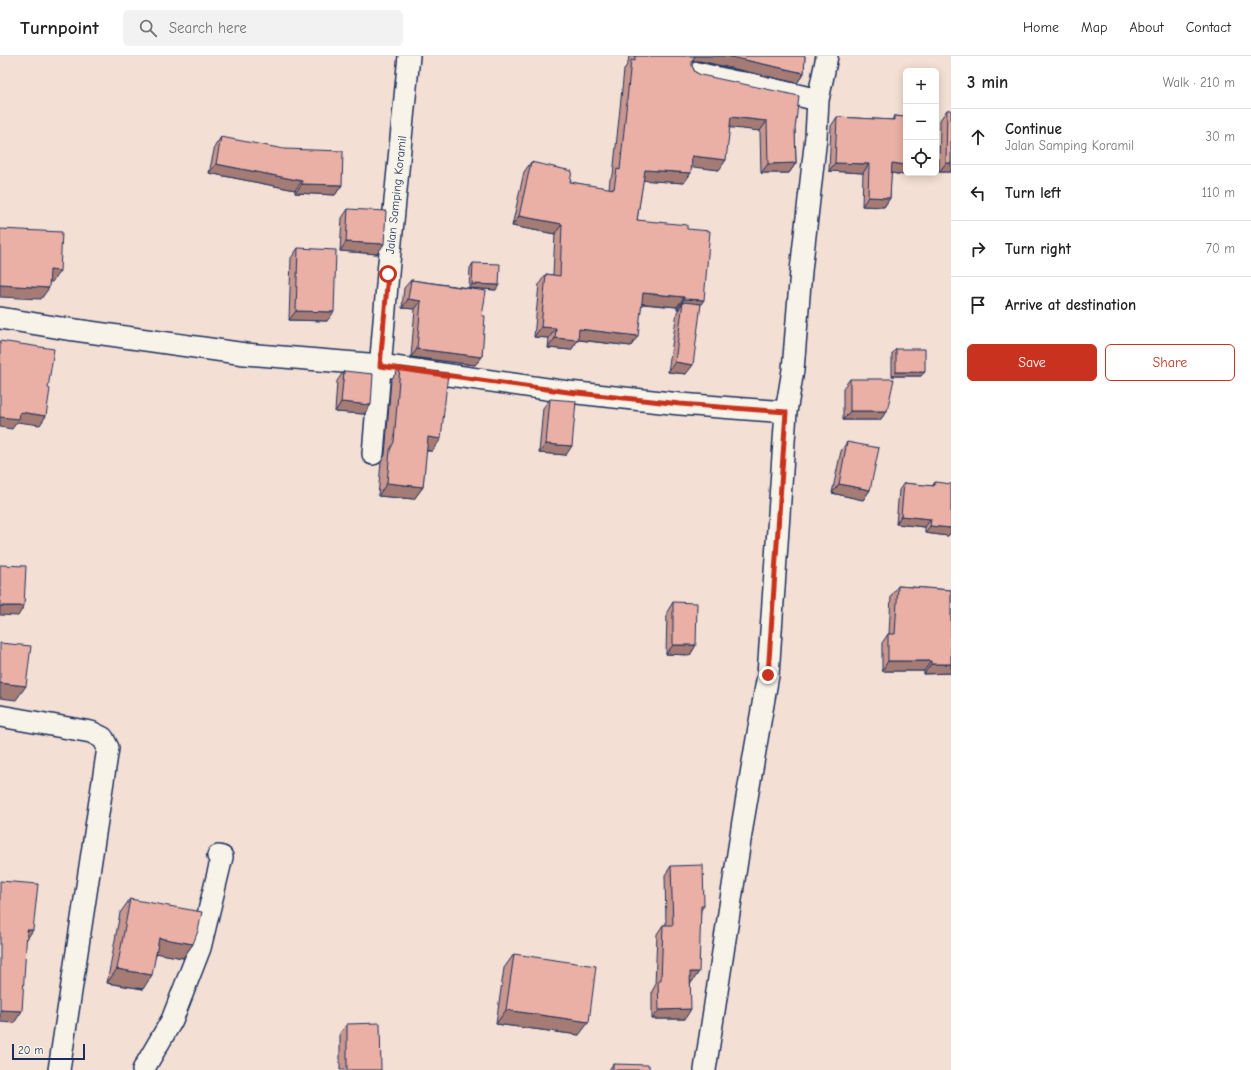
<!DOCTYPE html>
<html lang="en">
<head>
<meta charset="utf-8">
<style>
  :root { --surface:#fff; --page:#f2f2f2; --text:#222; --muted:#767676; --line:#e0e0e0; --accent:#c8321e }
  body { margin:0; font-family:"Comic Neue",sans-serif; background:var(--page); color:var(--text) }
  .controls { position:absolute; right:12px; top:12px; display:grid; overflow:hidden; border-radius:6px; box-shadow:0 2px 10px #0003 }
  .controls button { width:36px; height:36px; display:grid; place-items:center; padding:0; border:0; border-bottom:1px solid var(--line); background:var(--surface); color:var(--text); font:20px sans-serif }
  .scale { position:absolute; left:12px; bottom:10px; width:73px; box-sizing:border-box; padding-left:4px; border:2px solid #1b2f5e; border-top:0; font-size:11px; line-height:14px; white-space:nowrap; color:#1b2f5e; -webkit-text-stroke:3px #f7f3e8; paint-order:stroke }
  .stop { position:absolute; width:12px; height:12px; margin:-9px; border:3px solid #c8321e; border-radius:50%; background:#fff }
  .stop.end { background:#c8321e; border-color:#fff; box-shadow:0 1px 4px #0008 }
  .list { margin:0; padding:0; list-style:none }
  h2 { display:flex; justify-content:space-between; align-items:center; height:52px; margin:0; padding:0 16px; font-size:17px }
  h2 small { font-size:13px; font-weight:400; color:var(--muted) }
  .list li { display:grid; grid-template-columns:26px 1fr auto; gap:12px; align-items:center; box-sizing:border-box; height:56px; padding:0 16px; border-top:1px solid var(--line) }
  .list b { display:block; font-size:15px; white-space:nowrap }
  .list p { margin:0; font-size:13px; white-space:nowrap; color:var(--muted) }
  .list em { font-size:13px; font-style:normal; color:var(--muted) }
  .actions { display:flex; gap:8px; padding:12px 16px }
  .actions a { flex:1; padding:9px 0; border:1px solid var(--accent); border-radius:6px; text-align:center; font-size:14px; color:var(--accent) }
  .actions .main { background:var(--accent); color:#fff }
  .icon { flex:none; width:22px; height:22px; fill:none; stroke:currentColor; stroke-width:2; stroke-linecap:round; stroke-linejoin:round }
  .map { position:relative; flex:none; width:951px; height:1014px; overflow:hidden }
  header { display:flex; align-items:center; gap:24px; box-sizing:border-box; height:56px; padding:0 20px; background:var(--surface); border-bottom:1px solid var(--line) }
  header strong { font-size:19px }
  nav { display:flex; gap:22px; margin-inline-start:auto; font-size:14px }
  .search { width:280px; height:36px; background:var(--page); display:flex; align-items:center; gap:10px; box-sizing:border-box; padding:0 14px; border-radius:6px; color:var(--muted); font-size:15px }
  main { display:flex }
  aside { flex:1; background:var(--surface) }
  .map>svg:first-child { display:block }
  .lines { fill:none; stroke-linecap:round; stroke-linejoin:round }
  .street-casing { stroke:#1b2f5e; stroke-width:24 }
  .street { stroke:#f7f3e8; stroke-width:21 }
  .wall { fill:#c9978e; stroke:#1b2f5e }
  .shaded-wall { fill:#a47b74; stroke:#1b2f5e }
  .building { fill:#eab0a5; stroke:#1b2f5e }
  .route { stroke:#c8321e; stroke-width:5 }
  .labels { text-anchor:middle; dominant-baseline:central; stroke-width:3; stroke-linejoin:round; paint-order:stroke }
  .street-label { font-size:12px; fill:#1b2f5e; stroke:#f7f3e8 }
</style>
</head>
<body>
<header>
<strong>Turnpoint</strong>
<div class="search"><svg class="icon" aria-label="search" viewBox="0 0 24 24"><circle cx="10" cy="10" r="6"/><path d="M15 15l6 6"/></svg>Search here</div>
<nav><a>Home</a><a>Map</a><a>About</a><a>Contact</a></nav>
</header>
<main>
<div class="map">
<svg width="951" height="1014" viewBox="0 0 951 1014">
  <rect width="100%" height="100%" fill="#f3dfd4"/>
  <filter id="ink" filterUnits="userSpaceOnUse"><feTurbulence type="fractalNoise" baseFrequency=".025" numOctaves="2"/><feDisplacementMap in="SourceGraphic" scale="8" xChannelSelector="R" yChannelSelector="G"/><feConvolveMatrix kernelMatrix="1 2 1 2 8 2 1 2 1" color-interpolation-filters="sRGB"/></filter>
  <g filter="url(#ink)">
    <g class="lines">
      <g class="street-casing">
        <path id="street" d="M 697,17 L 736,26 L 751,28 L 818,44
          M 0,262 L 61,272 L 245,298 L 380,309 L 568,336 L 680,348 L 786,356
          M 373,398 L 388,217 L 409,0
          M 0,660 L 91,676 L 103,682 L 108,692 L 59,1014
          M 143,1014 L 172,964 L 200,892 L 222,801 L 218,800
          M 705,1014 L 743,765 L 768,619 L 786,356 L 793,314 L 801,215 L 816,81 L 818,44 L 827,0"/>
      </g>
      <use href="#street" class="street"/>
    </g>
    <path class="wall" d="M 629,0 L 805,0 L 804,17 L 797,27 L 700,5 L 694,5 L 692,6 L 692,10 L 695,16 L 795,73 L 796,107 L 789,117 L 761,117 L 760,75 L 730,71 L 719,114 L 691,110 L 684,127 L 643,124 L 637,164 L 687,173 L 701,248 L 686,318 L 668,316 L 677,256 L 679,253 L 677,253 L 677,251 L 642,248 L 631,290 L 578,284 L 571,294 L 548,292 L 549,282 L 534,281 L 539,228 L 546,218 L 553,219 L 555,178 L 512,170 L 524,116 L 531,106 L 570,126 L 609,133 L 610,123 L 613,119 L 624,14 L 628,7 Z
      M 947,54 L 951,54 L 951,116 L 939,116 L 940,64 Z
      M 894,60 L 906,61 L 906,115 L 904,119 L 891,117 L 890,142 L 884,151 L 862,150 L 863,117 L 829,115 L 831,70 L 837,61 L 892,64 Z
      M 221,81 L 342,129 L 335,139 L 295,137 L 295,134 L 209,117 L 215,90 Z
      M 348,153 L 377,198 L 340,195 L 342,162 Z
      M 298,192 L 327,265 L 289,264 L 291,202 Z
      M 473,207 L 496,234 L 469,232 L 482,260 L 482,301 L 475,309 L 411,301 L 415,253 L 402,252 L 404,232 L 411,224 L 469,232 L 470,212 Z
      M 896,293 L 921,320 L 892,320 L 892,298 Z
      M 400,311 L 432,395 L 426,395 L 423,431 L 414,443 L 378,440 L 381,406 L 385,399 L 391,324 Z
      M 344,315 L 364,358 L 335,356 L 337,325 Z
      M 850,323 L 887,355 L 880,364 L 843,364 L 843,332 Z
      M 550,343 L 566,399 L 539,397 L 543,352 Z
      M 847,386 L 870,434 L 863,444 L 832,437 L 841,395 Z
      M 935,426 L 951,472 L 951,476 L 948,480 L 925,477 L 925,471 L 896,468 L 899,434 L 904,427 L 932,430 Z
      M 898,530 L 951,534 L 951,617 L 924,618 L 924,615 L 882,615 L 882,587 L 888,578 L 889,578 L 891,540 Z
      M 673,546 L 696,589 L 690,599 L 666,598 L 667,556 Z
      M 671,810 L 704,850 L 701,854 L 692,926 L 691,925 L 685,963 L 652,963 L 652,935 L 655,930 L 657,878 L 663,869 L 666,869 L 665,819 Z
      M 130,843 L 193,888 L 183,902 L 157,897 L 143,933 L 107,927 L 120,857 Z
      M 514,898 L 579,979 L 496,968 L 504,912 Z
      M 347,968 L 381,1014 L 340,1014 L 340,977 Z
      M 613,1008 L 649,1014 L 609,1014 Z"/>
    <path class="shaded-wall" d="M 695,0 L 727,0 L 804,17 L 797,27 L 700,5 L 694,5 L 689,9 Z
      M 731,61 L 767,65 L 760,75 L 724,71 Z
      M 692,100 L 726,104 L 719,114 L 685,110 Z
      M 796,107 L 789,117 L 761,117 L 768,108 Z
      M 835,107 L 869,108 L 863,117 L 829,115 Z
      M 892,107 L 906,109 L 906,115 L 904,119 L 885,116 Z
      M 946,107 L 951,107 L 951,116 L 939,116 Z
      M 216,108 L 302,125 L 295,134 L 209,117 Z
      M 645,114 L 691,117 L 684,127 L 638,124 Z
      M 302,128 L 342,129 L 335,139 L 295,137 Z
      M 868,141 L 890,142 L 884,151 L 862,150 Z
      M 519,160 L 562,168 L 555,178 L 512,170 Z
      M 346,186 L 384,188 L 377,198 L 340,195 Z
      M 50,214 L 60,215 L 52,226 L 42,226 Z
      M 472,228 L 499,229 L 496,234 L 469,232 Z
      M 0,229 L 49,232 L 41,243 L 0,241 Z
      M 643,237 L 684,241 L 677,251 L 636,247 Z
      M 408,243 L 421,245 L 415,253 L 402,252 Z
      M 684,243 L 704,244 L 697,254 L 683,246 L 679,253 L 677,253 Z
      M 296,255 L 334,256 L 327,265 L 289,264 Z
      M 541,271 L 556,272 L 549,282 L 534,281 Z
      M 579,273 L 638,280 L 631,290 L 572,283 Z
      M 555,282 L 578,284 L 571,294 L 548,292 Z
      M 417,293 L 482,301 L 475,309 L 411,301 Z
      M 675,306 L 693,309 L 686,318 L 668,316 Z
      M 896,316 L 925,316 L 921,320 L 892,320 Z
      M 341,346 L 371,349 L 364,358 L 335,356 Z
      M 850,355 L 887,355 L 880,364 L 843,364 Z
      M 20,356 L 46,360 L 40,369 L 17,366 L 12,373 L 0,371 L 0,361 Z
      M 428,381 L 441,383 L 432,395 L 419,394 Z
      M 546,388 L 572,390 L 566,399 L 539,397 Z
      M 387,427 L 423,431 L 414,443 L 378,440 Z
      M 839,428 L 870,434 L 863,444 L 832,437 Z
      M 901,460 L 931,463 L 925,471 L 896,468 Z
      M 930,470 L 951,472 L 951,476 L 948,480 L 925,477 Z
      M 0,550 L 24,550 L 18,560 L 0,559 Z
      M 673,589 L 696,589 L 690,599 L 666,598 Z
      M 888,605 L 931,605 L 924,615 L 882,615 Z
      M 931,608 L 951,608 L 951,617 L 924,618 Z
      M 0,627 L 26,630 L 16,644 L 0,642 Z
      M 27,874 L 33,874 L 25,886 Z
      M 159,882 L 193,888 L 183,902 L 150,896 Z
      M 117,913 L 152,919 L 143,933 L 107,927 Z
      M 690,916 L 699,916 L 692,926 L 684,925 Z
      M 691,953 L 685,963 L 652,963 L 659,954 Z
      M 0,954 L 22,955 L 14,967 L 0,966 Z
      M 506,954 L 589,966 L 579,979 L 496,968 Z"/>
    <path class="building" d="M 635,0 L 695,0 L 692,5 L 692,10 L 695,16 L 701,19 L 799,40 L 795,73 L 796,107 L 768,108 L 767,65 L 731,61 L 726,104 L 692,100 L 691,117 L 645,114 L 637,164 L 687,169 L 687,173 L 710,175 L 704,244 L 684,243 L 684,241 L 643,237 L 638,280 L 579,273 L 578,284 L 555,282 L 556,272 L 541,271 L 546,218 L 560,220 L 562,168 L 519,160 L 531,106 L 572,115 L 570,126 L 614,133 L 617,113 L 620,114 L 631,4 L 635,5 Z
      M 727,0 L 805,0 L 804,17 Z
      M 947,54 L 951,54 L 951,107 L 946,107 Z
      M 894,60 L 906,61 L 906,109 L 892,107 L 890,142 L 868,141 L 869,108 L 835,107 L 837,61 L 894,64 Z
      M 221,81 L 284,93 L 343,95 L 342,129 L 302,128 L 302,125 L 216,108 Z
      M 348,153 L 386,155 L 384,188 L 346,186 Z
      M 0,173 L 62,176 L 60,215 L 50,214 L 49,232 L 0,229 Z
      M 298,192 L 336,194 L 334,256 L 296,255 Z
      M 473,207 L 500,208 L 499,229 L 472,228 Z
      M 411,224 L 486,235 L 482,260 L 485,260 L 482,301 L 417,293 L 421,245 L 408,243 Z
      M 683,246 L 701,248 L 693,309 L 675,306 Z
      M 0,285 L 54,293 L 48,332 L 50,333 L 46,360 L 20,356 L 19,363 L 0,361 Z
      M 896,293 L 925,293 L 925,316 L 896,316 Z
      M 400,311 L 448,317 L 441,383 L 428,381 L 423,431 L 387,427 L 390,394 L 394,386 Z
      M 344,315 L 373,318 L 371,349 L 341,346 Z
      M 850,323 L 894,323 L 887,355 L 850,355 Z
      M 550,343 L 576,345 L 572,390 L 546,388 Z
      M 847,386 L 879,392 L 870,434 L 839,428 Z
      M 935,426 L 951,428 L 951,472 L 930,470 L 931,463 L 901,460 L 904,427 L 934,430 Z
      M 0,509 L 26,510 L 24,550 L 0,550 Z
      M 898,530 L 951,534 L 951,608 L 931,608 L 931,605 L 888,605 L 888,578 L 895,578 Z
      M 673,546 L 697,547 L 696,589 L 673,589 Z
      M 0,587 L 31,590 L 26,630 L 0,627 Z
      M 703,809 L 704,850 L 701,850 L 699,916 L 690,916 L 691,953 L 659,954 L 658,925 L 661,925 L 663,869 L 673,869 L 671,810 Z
      M 0,825 L 38,828 L 33,874 L 27,874 L 22,955 L 0,954 Z
      M 130,843 L 202,856 L 198,875 L 193,888 L 159,882 L 152,919 L 117,913 Z
      M 514,898 L 596,910 L 589,966 L 506,954 Z
      M 380,967 L 381,1014 L 347,1014 L 347,968 Z
      M 613,1008 L 649,1009 L 649,1014 L 613,1014 Z"/>
  </g>
  <g class="lines" filter="url(#ink)">
    <path class="route" d="M 388,218 L 380,310 L 568,336 L 680,348 L 786,356 L 768,619"/>
  </g>
  <g class="labels">
    <g class="street-label">
      <text transform="translate(396 139) rotate(-84)">Jalan Samping Koramil</text>
    </g>
  </g>
</svg>
<div class="controls">
<button>+</button>
<button>−</button>
<button><svg class="icon" aria-label="locate" viewBox="0 0 24 24"><circle cx="12" cy="12" r="6"/><path d="M12 2v4M12 18v4M2 12h4M18 12h4"/></svg></button>
</div>
<div class="scale">20 m</div>
<div class="stop" style="left:388px;top:218px"></div>
<div class="stop end" style="left:768px;top:619px"></div>
</div>
<aside>
<h2>3 min<small>Walk · 210 m</small></h2>
<ul class="list">
<li><svg class="icon" aria-label="ahead" viewBox="0 0 24 24"><path d="M12 20V5M6 11l6-6 6 6"/></svg><div><b>Continue</b><p>Jalan Samping Koramil</p></div><em>30 m</em></li>
<li><svg class="icon" aria-label="left" viewBox="0 0 24 24"><path d="M17 20v-9H6M10 6l-5 5 5 5"/></svg><div><b>Turn left</b></div><em>110 m</em></li>
<li><svg class="icon" aria-label="right" viewBox="0 0 24 24"><path d="M7 20v-9h11M14 6l5 5-5 5"/></svg><div><b>Turn right</b></div><em>70 m</em></li>
<li><svg class="icon" aria-label="arrive" viewBox="0 0 24 24"><path d="M6 21V4h12l-3 4 3 4H6"/></svg><div><b>Arrive at destination</b></div></li>
</ul>
<div class="actions"><a class="main">Save</a><a>Share</a></div>
</aside>
</main>
</body>
</html>
